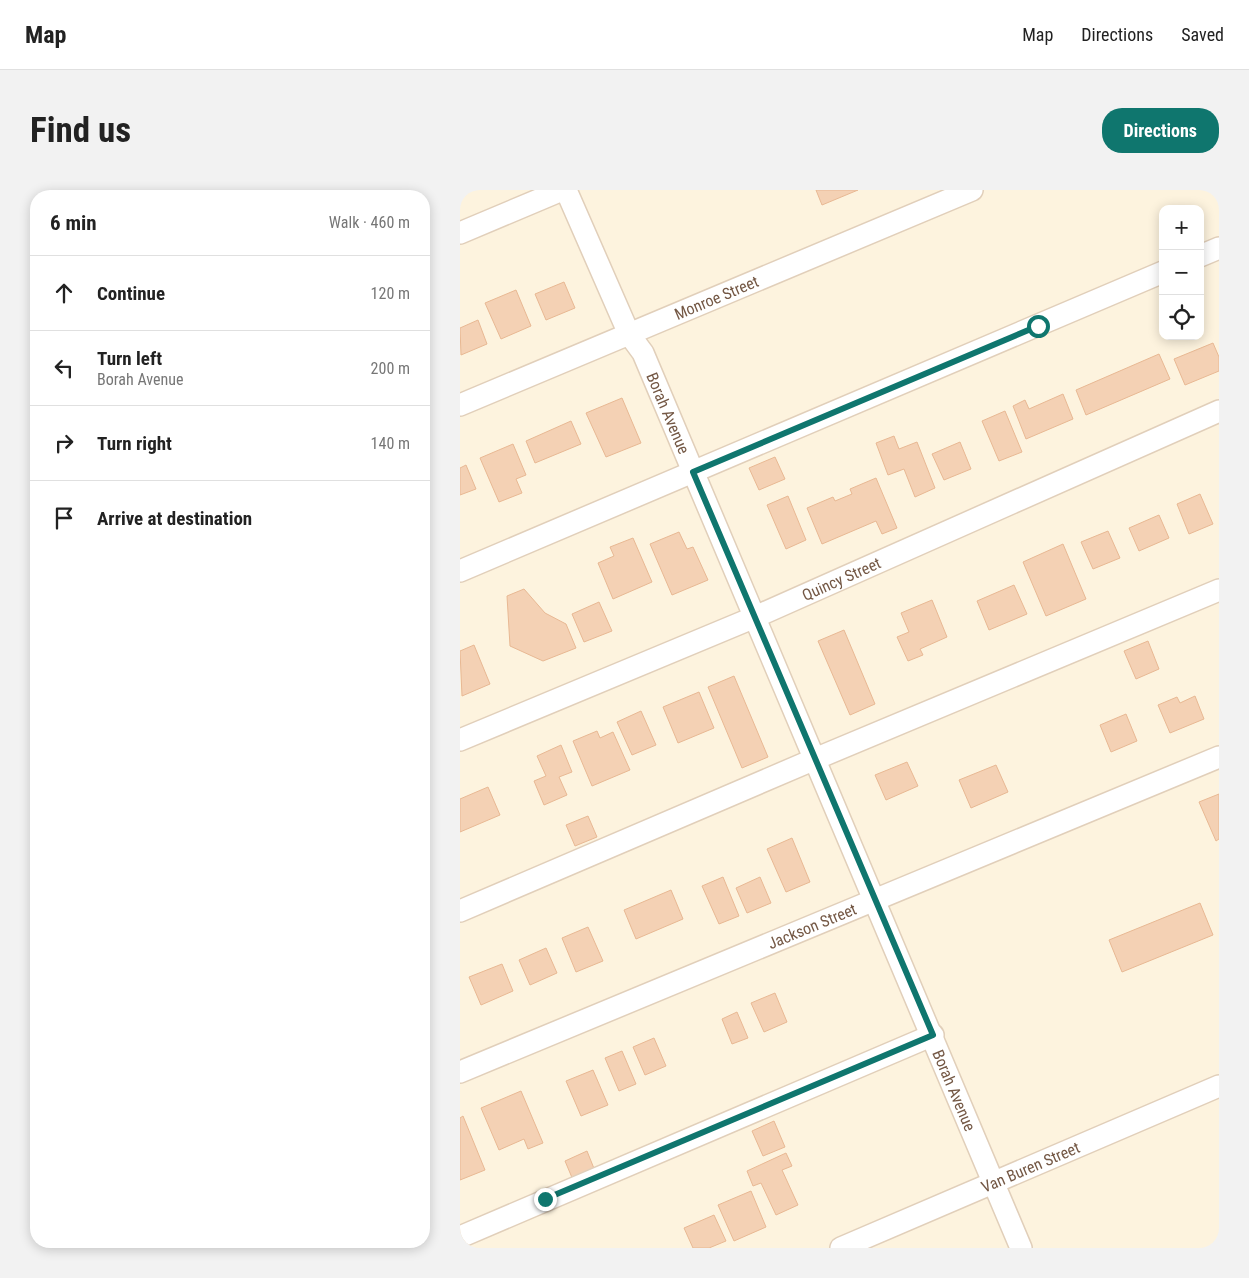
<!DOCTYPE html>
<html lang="en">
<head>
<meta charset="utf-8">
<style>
  :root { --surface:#fff; --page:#f2f2f2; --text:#222; --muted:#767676; --line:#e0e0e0; --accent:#0f766e }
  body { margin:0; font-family:"Roboto Condensed",sans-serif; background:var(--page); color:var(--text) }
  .controls { position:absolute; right:15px; top:15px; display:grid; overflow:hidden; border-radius:10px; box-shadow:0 2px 12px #0003 }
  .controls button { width:45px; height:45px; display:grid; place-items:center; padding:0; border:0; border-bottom:1px solid var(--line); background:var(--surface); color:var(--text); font:25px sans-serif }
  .stop { position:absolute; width:15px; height:15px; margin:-11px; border:4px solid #0f766e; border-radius:50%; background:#fff }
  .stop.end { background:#0f766e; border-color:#fff; box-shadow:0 1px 5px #0008 }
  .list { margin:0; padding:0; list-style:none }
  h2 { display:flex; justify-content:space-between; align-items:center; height:65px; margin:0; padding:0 20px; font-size:21px }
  h2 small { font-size:16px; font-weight:400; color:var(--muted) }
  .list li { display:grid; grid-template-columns:32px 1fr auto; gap:15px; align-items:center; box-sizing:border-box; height:75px; padding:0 20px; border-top:1px solid var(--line) }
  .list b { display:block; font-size:19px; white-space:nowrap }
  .list p { margin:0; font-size:16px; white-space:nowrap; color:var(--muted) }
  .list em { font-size:16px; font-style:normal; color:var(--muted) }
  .icon { flex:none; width:28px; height:28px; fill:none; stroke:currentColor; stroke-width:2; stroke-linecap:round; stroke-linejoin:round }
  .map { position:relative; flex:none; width:759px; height:1058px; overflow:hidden; border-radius:20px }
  header { display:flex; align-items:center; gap:30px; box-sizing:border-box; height:70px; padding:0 25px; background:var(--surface); border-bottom:1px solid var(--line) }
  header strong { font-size:24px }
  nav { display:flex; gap:28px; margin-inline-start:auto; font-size:18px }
  .intro { display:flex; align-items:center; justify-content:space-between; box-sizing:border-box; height:120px; padding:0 30px }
  h1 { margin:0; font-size:35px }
  .button { padding:12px 22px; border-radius:20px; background:var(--accent); color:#fff; font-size:18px; font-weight:700 }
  main { display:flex; gap:30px; padding:0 30px }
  aside { flex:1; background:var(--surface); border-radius:20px; box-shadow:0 2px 12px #0003 }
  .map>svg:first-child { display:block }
  .building { fill:#f4d1b4; stroke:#e8b893 }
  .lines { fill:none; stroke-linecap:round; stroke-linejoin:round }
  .minor-casing { stroke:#e1cfba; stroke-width:24 }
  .minor { stroke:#fff; stroke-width:21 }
  .route { stroke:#0f766e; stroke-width:6 }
  .labels { text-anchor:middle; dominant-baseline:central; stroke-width:4; stroke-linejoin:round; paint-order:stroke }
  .street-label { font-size:16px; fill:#745845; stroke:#fff6e5 }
</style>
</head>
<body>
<header>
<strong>Map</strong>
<nav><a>Map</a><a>Directions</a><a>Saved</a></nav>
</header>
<div class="intro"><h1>Find us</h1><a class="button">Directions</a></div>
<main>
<aside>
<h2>6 min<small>Walk · 460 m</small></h2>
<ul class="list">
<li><svg class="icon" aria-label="ahead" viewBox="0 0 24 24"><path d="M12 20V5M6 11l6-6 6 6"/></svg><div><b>Continue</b></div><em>120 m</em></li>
<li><svg class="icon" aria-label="left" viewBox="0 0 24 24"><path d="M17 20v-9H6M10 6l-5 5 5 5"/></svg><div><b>Turn left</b><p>Borah Avenue</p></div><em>200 m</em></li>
<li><svg class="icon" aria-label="right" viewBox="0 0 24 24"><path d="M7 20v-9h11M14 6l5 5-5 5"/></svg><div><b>Turn right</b></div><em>140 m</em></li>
<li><svg class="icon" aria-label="arrive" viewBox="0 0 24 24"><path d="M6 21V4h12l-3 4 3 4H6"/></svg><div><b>Arrive at destination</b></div></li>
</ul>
</aside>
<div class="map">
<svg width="759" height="1058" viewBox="0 0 759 1058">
  <rect width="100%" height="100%" fill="#fdf3de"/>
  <path class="building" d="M 356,0 L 398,0 L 362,15 Z
    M 104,92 L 115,118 L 86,130 L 75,104 Z
    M 56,100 L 71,136 L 41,149 L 25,113 Z
    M 18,130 L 27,154 L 1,165 L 0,138 Z
    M 753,153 L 759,167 L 759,181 L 725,195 L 714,169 Z
    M 699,164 L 710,189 L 626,225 L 616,200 Z
    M 603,204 L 613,229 L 566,249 L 553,216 L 565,210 L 569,219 Z
    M 162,208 L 181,253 L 146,267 L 126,223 Z
    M 545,221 L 562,262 L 539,271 L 522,231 Z
    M 111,231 L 121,254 L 75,273 L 66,251 Z
    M 434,246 L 439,259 L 457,252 L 475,298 L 455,307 L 444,279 L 428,285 L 416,253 Z
    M 500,252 L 511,279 L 484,290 L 472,264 Z
    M 53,254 L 66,285 L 56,289 L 62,303 L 39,312 L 20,268 Z
    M 315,267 L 325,289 L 299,300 L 289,278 Z
    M 6,275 L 16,299 L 0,305 L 0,278 Z
    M 416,288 L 437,338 L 422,344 L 416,331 L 362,354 L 347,318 L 373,307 L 375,311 L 392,304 L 390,299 Z
    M 740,304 L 753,334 L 729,344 L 717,314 Z
    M 328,306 L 346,350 L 326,359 L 307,315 Z
    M 699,325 L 709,348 L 679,361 L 669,338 Z
    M 648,341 L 660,368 L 633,379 L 621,352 Z
    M 219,342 L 227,359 L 233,357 L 248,390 L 212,405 L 190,354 Z
    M 173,348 L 192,392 L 153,409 L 138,373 L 154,366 L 150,357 Z
    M 603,354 L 626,409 L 586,426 L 563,372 Z
    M 554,395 L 567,424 L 529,440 L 517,411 Z
    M 64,399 L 85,423 L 106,434 L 116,458 L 83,471 L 50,456 L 47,406 Z
    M 472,410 L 487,447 L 460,459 L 463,465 L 448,471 L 437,447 L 449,442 L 441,423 Z
    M 139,412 L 152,441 L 124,452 L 112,424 Z
    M 384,440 L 415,514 L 390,525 L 358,451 Z
    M 688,451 L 699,479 L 676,489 L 664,461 Z
    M 14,455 L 30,494 L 2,506 L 0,461 Z
    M 274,486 L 308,567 L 282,578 L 248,497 Z
    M 239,502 L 254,538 L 218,553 L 203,517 Z
    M 735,506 L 744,529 L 710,543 L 698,515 L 717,507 L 720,513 Z
    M 181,521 L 196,555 L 172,565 L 157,532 Z
    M 666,524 L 677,551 L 651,562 L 640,535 Z
    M 137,541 L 140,548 L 153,542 L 170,580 L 132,596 L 113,551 Z
    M 101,555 L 112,582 L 99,587 L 107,605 L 84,615 L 74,591 L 86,586 L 77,566 Z
    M 447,572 L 458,596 L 426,610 L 415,585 Z
    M 536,575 L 548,602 L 511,618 L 499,590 Z
    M 28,597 L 40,625 L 0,642 L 0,609 Z
    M 759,604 L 759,649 L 756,651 L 739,612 Z
    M 128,626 L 137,647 L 115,656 L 106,635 Z
    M 332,648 L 350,692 L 326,702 L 307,659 Z
    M 263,687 L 279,726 L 259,734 L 242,696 Z
    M 300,687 L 311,713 L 287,723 L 276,698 Z
    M 211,700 L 223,729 L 176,749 L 164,720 Z
    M 740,713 L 753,745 L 662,782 L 649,750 Z
    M 128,737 L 143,771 L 116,782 L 102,748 Z
    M 86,758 L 97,783 L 70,795 L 59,770 Z
    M 42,774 L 53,801 L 21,815 L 9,787 Z
    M 315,803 L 327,832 L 304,842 L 291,813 Z
    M 277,822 L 288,848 L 272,854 L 262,829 Z
    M 194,848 L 206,876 L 185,885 L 173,857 Z
    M 162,861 L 176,894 L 159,901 L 145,868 Z
    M 133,880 L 148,915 L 121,926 L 106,891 Z
    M 61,901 L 83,953 L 68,959 L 64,949 L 39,960 L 21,918 Z
    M 3,926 L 25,980 L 0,990 L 0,928 Z
    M 314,931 L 325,957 L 303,966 L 292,941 Z
    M 127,961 L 135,981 L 113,990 L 105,971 Z
    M 326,963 L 332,976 L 322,980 L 338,1015 L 316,1025 L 301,993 L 293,996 L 287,981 Z
    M 291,1001 L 306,1037 L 274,1051 L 258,1015 Z
    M 254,1025 L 266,1051 L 249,1058 L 233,1058 L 224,1038 Z"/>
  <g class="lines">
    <g class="minor-casing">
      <g id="minor">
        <path id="s1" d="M 106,0 L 169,144 L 183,163 L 561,1058"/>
        <path d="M 0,43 L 102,0"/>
        <path d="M 740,66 L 759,58"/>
        <path id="s2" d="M 0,215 L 512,0"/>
        <path d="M 0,381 L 703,82"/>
        <path id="s3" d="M 0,550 L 295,427 L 759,221"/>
        <path d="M 0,721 L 355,569 L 759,400"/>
        <path id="s4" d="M 0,882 L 759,567"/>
        <path d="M 0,1047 L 473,845"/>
        <path id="s5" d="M 381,1058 L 759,896"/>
      </g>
    </g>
    <use href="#minor" class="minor"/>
  </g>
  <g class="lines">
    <path class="route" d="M 85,1009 L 473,845 L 233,282 L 578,136"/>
  </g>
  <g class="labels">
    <g class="street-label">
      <text stroke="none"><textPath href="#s2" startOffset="278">Monroe Street</textPath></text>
      <text stroke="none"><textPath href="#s1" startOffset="246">Borah Avenue</textPath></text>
      <text stroke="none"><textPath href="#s3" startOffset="414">Quincy Street</textPath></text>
      <text stroke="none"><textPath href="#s4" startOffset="381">Jackson Street</textPath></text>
      <text stroke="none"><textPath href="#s1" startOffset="981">Borah Avenue</textPath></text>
      <text stroke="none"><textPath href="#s5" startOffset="206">Van Buren Street</textPath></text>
    </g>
  </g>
</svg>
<div class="controls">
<button>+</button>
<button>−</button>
<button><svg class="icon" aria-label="locate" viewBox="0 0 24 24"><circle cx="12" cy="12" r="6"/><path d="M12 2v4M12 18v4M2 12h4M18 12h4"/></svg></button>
</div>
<div class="stop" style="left:578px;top:136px"></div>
<div class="stop end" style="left:85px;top:1009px"></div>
</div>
</main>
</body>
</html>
